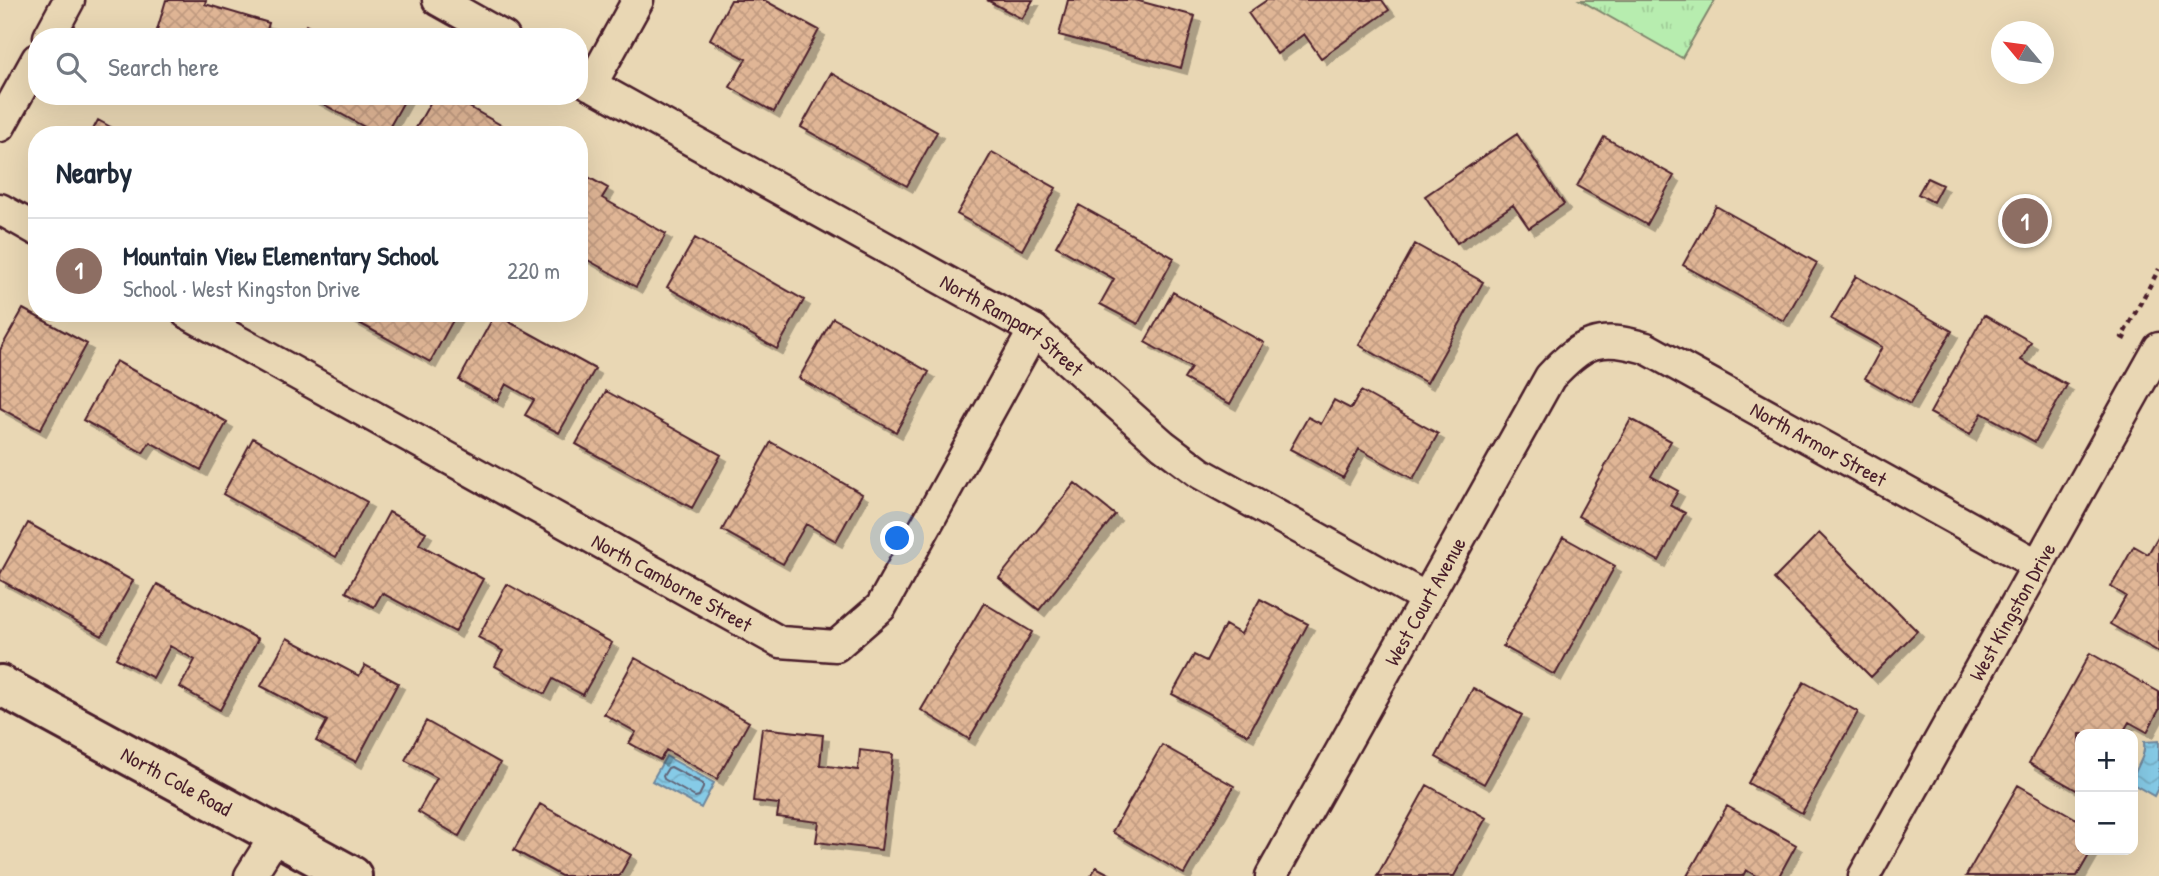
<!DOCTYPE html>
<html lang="en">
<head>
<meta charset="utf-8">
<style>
  :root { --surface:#fff; --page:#f6f6f7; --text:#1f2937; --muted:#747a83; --line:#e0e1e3; --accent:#d1495b }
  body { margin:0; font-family:"Patrick Hand",sans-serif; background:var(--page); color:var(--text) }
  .controls { position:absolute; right:21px; bottom:21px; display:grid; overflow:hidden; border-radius:14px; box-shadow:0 7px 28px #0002 }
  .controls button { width:63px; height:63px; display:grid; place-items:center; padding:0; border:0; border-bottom:2px solid var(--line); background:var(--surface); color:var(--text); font:35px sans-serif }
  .compass { position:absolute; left:1991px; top:21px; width:63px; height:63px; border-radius:50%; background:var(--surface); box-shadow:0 7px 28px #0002; rotate:299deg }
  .you { position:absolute; left:898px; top:539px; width:24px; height:24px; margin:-18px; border:5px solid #fff; border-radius:50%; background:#1a73e8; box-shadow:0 0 0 10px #1a73e833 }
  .badge { display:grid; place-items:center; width:46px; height:46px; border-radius:50%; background:var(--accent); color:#fff; font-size:23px; font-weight:700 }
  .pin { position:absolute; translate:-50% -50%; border:4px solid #fff; box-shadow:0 2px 7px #0006 }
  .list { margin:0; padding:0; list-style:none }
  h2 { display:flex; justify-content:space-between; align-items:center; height:91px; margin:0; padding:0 28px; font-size:30px }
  h2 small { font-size:23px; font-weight:400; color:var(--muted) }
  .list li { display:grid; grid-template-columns:46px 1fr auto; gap:21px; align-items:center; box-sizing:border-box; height:105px; padding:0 28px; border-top:2px solid var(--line) }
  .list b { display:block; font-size:26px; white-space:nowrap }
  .list p { margin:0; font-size:23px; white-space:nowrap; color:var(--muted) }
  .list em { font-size:23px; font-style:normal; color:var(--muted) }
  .icon { flex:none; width:38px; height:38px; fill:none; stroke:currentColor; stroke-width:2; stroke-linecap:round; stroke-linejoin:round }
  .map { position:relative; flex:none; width:2159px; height:876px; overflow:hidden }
  .search { position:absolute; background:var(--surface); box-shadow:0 7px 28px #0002; left:28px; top:28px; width:560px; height:77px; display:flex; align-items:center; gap:18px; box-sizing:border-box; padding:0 24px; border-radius:28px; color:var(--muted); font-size:26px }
  .panel { position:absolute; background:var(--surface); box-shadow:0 7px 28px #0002; left:28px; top:126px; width:560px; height:196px; border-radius:28px }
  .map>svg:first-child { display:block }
  .park { fill:url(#park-tufts); stroke:#80866d; stroke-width:2 }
  .water { fill:url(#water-waves); stroke:#6e869c; stroke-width:2 }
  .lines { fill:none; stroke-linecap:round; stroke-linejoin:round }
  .shore { stroke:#626476; stroke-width:2 }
  .building { fill:url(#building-cross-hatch); stroke:#4a1f2b; stroke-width:2; filter:url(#shadow) }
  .minor-casing { stroke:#4a1f2b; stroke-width:35 }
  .secondary-casing { stroke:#4a1f2b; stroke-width:44 }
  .path { stroke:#4a1f2b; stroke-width:4.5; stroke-dasharray:5 5; stroke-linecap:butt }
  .minor { stroke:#e9d7b4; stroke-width:30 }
  .secondary { stroke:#e9d7b4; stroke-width:38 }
  .labels { text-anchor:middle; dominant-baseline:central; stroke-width:5; stroke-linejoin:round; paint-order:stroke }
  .street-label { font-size:21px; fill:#4a1f2b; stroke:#e9d7b4 }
</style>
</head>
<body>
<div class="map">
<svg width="2159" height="876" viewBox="0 0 2159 876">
  <defs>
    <pattern id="park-tufts" width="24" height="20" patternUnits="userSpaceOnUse" patternTransform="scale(1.75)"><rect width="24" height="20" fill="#b7edaf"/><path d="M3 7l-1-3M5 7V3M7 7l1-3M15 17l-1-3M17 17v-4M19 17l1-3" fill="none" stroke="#9fcb97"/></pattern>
    <pattern id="water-waves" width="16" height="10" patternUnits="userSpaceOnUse" patternTransform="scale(1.75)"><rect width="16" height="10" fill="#86cbe7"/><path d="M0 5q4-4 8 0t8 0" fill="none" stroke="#75aec6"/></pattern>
    <pattern id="building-cross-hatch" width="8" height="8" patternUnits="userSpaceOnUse" patternTransform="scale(1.75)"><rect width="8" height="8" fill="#e0b696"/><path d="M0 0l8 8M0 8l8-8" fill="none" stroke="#c29c81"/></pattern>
    <filter id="shadow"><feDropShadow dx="6" dy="6" stdDeviation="0" flood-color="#0004"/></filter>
  </defs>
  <rect width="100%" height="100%" fill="#e9d7b4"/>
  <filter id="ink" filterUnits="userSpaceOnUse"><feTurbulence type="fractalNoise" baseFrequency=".0143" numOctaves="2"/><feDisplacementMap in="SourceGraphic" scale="14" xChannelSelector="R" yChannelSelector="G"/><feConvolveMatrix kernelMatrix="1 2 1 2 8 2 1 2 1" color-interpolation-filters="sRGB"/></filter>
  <g filter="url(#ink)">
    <path class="park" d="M 1580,0 L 1715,0 L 1682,58 Z"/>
    <path class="water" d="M 2159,741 L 2159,786 L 2154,796 L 2133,784 C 2133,767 2146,761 2144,742 Z
      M 666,756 L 714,783 L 701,808 L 652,781 Z"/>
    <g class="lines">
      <path class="shore" d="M 671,767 L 703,784 L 703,788 L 699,796 L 695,797 L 664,779 L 663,776 L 668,768 Z"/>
    </g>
    <path class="building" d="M 166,0 L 206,0 L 205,4 L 269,23 L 265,37 L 155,37 Z
      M 731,0 L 764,0 L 819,30 L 774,112 L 730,87 L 746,59 L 710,39 Z
      M 987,0 L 1033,0 L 1022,19 Z
      M 1068,0 L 1135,0 L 1195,16 L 1181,68 L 1059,35 Z
      M 1267,0 L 1382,0 L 1389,10 L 1321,58 L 1304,34 L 1277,54 L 1248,13 Z
      M 306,25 L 327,37 L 299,37 Z
      M 831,73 L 937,132 L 907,186 L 801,127 Z
      M 309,96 L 407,96 L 385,135 L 379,135 Z
      M 434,96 L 450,96 L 518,135 L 412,135 Z
      M 98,120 L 125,135 L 90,135 Z
      M 1517,134 L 1564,204 L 1529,228 L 1513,205 L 1457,243 L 1425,196 Z
      M 1604,137 L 1674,176 L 1647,225 L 1577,186 Z
      M 992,152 L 1056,188 L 1022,250 L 957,214 Z
      M 579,172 L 608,188 L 602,198 L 666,234 L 636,287 L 579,255 Z
      M 1927,178 L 1942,185 L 1933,202 L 1918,194 Z
      M 1079,205 L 1174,258 L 1138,324 L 1100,304 L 1114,279 L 1056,246 Z
      M 1716,206 L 1817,263 L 1784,321 L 1683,265 Z
      M 695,238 L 804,300 L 777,349 L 667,287 Z
      M 1415,244 L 1483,282 L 1427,383 L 1359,345 Z
      M 1856,276 L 1952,331 L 1910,404 L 1865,378 L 1882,347 L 1831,319 Z
      M 1173,292 L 1264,343 L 1230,404 L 1184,379 L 1191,368 L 1145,342 Z
      M 23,309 L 87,344 L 40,430 L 0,408 L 0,350 Z
      M 341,313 L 457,313 L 430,362 Z
      M 495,314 L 595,369 L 559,433 L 525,415 L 534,400 L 506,384 L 497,401 L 459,380 Z
      M 1984,315 L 2031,342 L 2021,360 L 2067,385 L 2035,442 L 1982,413 L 1970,435 L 1930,413 Z
      M 833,318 L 929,372 L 896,432 L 799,378 Z
      M 116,361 L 227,422 L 201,470 L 150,442 L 143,453 L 83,420 Z
      M 606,391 L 721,455 L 692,508 L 576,444 Z
      M 1361,391 L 1438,434 L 1413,479 L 1359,449 L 1343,478 L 1290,449 L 1308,417 L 1321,424 L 1334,400 L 1351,409 Z
      M 1631,419 L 1671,441 L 1651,476 L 1678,491 L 1670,505 L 1685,513 L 1659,561 L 1578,516 Z
      M 253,438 L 367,502 L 336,557 L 223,494 Z
      M 771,442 L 862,494 L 836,541 L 806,524 L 783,564 L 722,530 Z
      M 1075,483 L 1115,515 L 1039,610 L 999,578 Z
      M 389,512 L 426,532 L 419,544 L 483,579 L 455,632 L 382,593 L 374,607 L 346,592 Z
      M 28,523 L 133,581 L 102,636 L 0,580 L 0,574 Z
      M 1819,533 L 1917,631 L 1871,677 L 1774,579 Z
      M 2159,535 L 2159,652 L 2110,624 L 2126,596 L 2111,587 L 2134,546 L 2148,554 Z
      M 1563,537 L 1615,566 L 1555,675 L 1503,646 Z
      M 157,584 L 258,639 L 220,710 L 180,687 L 195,660 L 170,646 L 153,678 L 116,658 Z
      M 507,584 L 612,643 L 583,695 L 553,679 L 545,694 L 495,666 L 503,651 L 478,637 Z
      M 1260,599 L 1308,624 L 1248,735 L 1172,694 L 1194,655 L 1206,661 L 1225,625 L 1241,634 Z
      M 984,603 L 1032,632 L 969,739 L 921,710 Z
      M 287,638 L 359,676 L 365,665 L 398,683 L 356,762 L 316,741 L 327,721 L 261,686 Z
      M 2090,653 L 2159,692 L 2159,710 L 2147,732 L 2129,722 L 2122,734 L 2080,734 L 2080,792 L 2029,763 Z
      M 635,658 L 749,722 L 717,779 L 666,750 L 660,760 L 629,743 L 636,732 L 604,714 Z
      M 1804,682 L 1858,712 L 1802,813 L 1748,783 Z
      M 1473,688 L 1522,715 L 1484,784 L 1436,757 Z
      M 426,721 L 500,763 L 459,836 L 418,812 L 437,778 L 405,760 Z
      M 762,728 L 823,735 L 820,765 L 858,770 L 860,750 L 893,754 L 881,850 L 816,842 L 819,822 L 777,817 L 779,804 L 753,801 Z
      M 1162,745 L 1234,786 L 1184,874 L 1112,832 Z
      M 1427,785 L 1486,818 L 1454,876 L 1377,876 Z
      M 2018,785 L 2080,821 L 2080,850 L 2092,850 L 2077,876 L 1966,876 Z
      M 540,804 L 631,855 L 619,876 L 561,876 L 514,850 Z
      M 1727,806 L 1796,845 L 1779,876 L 1756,876 L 1746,870 L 1743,876 L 1687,876 Z
      M 1096,867 L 1113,876 L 1091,876 Z"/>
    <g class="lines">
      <g class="minor-casing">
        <g id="minor">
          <path d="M 438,0 L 504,37"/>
          <path d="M 49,37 L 69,0"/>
          <path id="s1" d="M 579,78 L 1034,330 L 1163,445 L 1200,473 L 1426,598"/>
          <path d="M 591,85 L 638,0"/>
          <path d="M 0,126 L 37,59"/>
          <path d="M 0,209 L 37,230"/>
          <path id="s2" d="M 187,313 L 780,642 L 836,646 L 881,607 L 1034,330"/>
          <path d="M 250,876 L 276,835"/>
          <path id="s3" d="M 1271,876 L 1550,377 C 1583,342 1598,334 1646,348 L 2038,565"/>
          <path id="s4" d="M 1864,876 L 2159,348"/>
        </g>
      </g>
      <g class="secondary-casing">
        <g id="secondary">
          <path id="s5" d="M 0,685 L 352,876"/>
        </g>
      </g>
      <path class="path" d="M 2126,339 L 2122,337 L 2159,269"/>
      <use href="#minor" class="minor"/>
      <use href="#secondary" class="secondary"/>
    </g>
  </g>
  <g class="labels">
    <g class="street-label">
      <text stroke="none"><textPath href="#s1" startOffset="499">North Rampart Street</textPath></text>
      <text stroke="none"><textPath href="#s3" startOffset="878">North Armor Street</textPath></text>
      <text stroke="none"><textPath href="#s2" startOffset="555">North Camborne Street</textPath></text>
      <text stroke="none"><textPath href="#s3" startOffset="315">West Court Avenue</textPath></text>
      <text stroke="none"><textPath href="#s4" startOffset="303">West Kingston Drive</textPath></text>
      <text stroke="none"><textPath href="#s5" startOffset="201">North Cole Road</textPath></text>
    </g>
  </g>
</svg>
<div class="controls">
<button>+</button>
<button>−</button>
</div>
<svg class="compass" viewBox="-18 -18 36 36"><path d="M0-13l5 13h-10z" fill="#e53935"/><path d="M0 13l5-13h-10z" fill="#747a83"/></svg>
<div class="you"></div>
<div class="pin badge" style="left:2025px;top:221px;background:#8d6e63">1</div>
<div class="search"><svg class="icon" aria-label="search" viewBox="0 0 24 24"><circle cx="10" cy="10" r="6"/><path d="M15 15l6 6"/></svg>Search here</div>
<section class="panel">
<h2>Nearby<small></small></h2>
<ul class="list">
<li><span class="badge" style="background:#8d6e63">1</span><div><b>Mountain View Elementary School</b><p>School · West Kingston Drive</p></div><em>220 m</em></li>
</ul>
</section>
</div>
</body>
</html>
